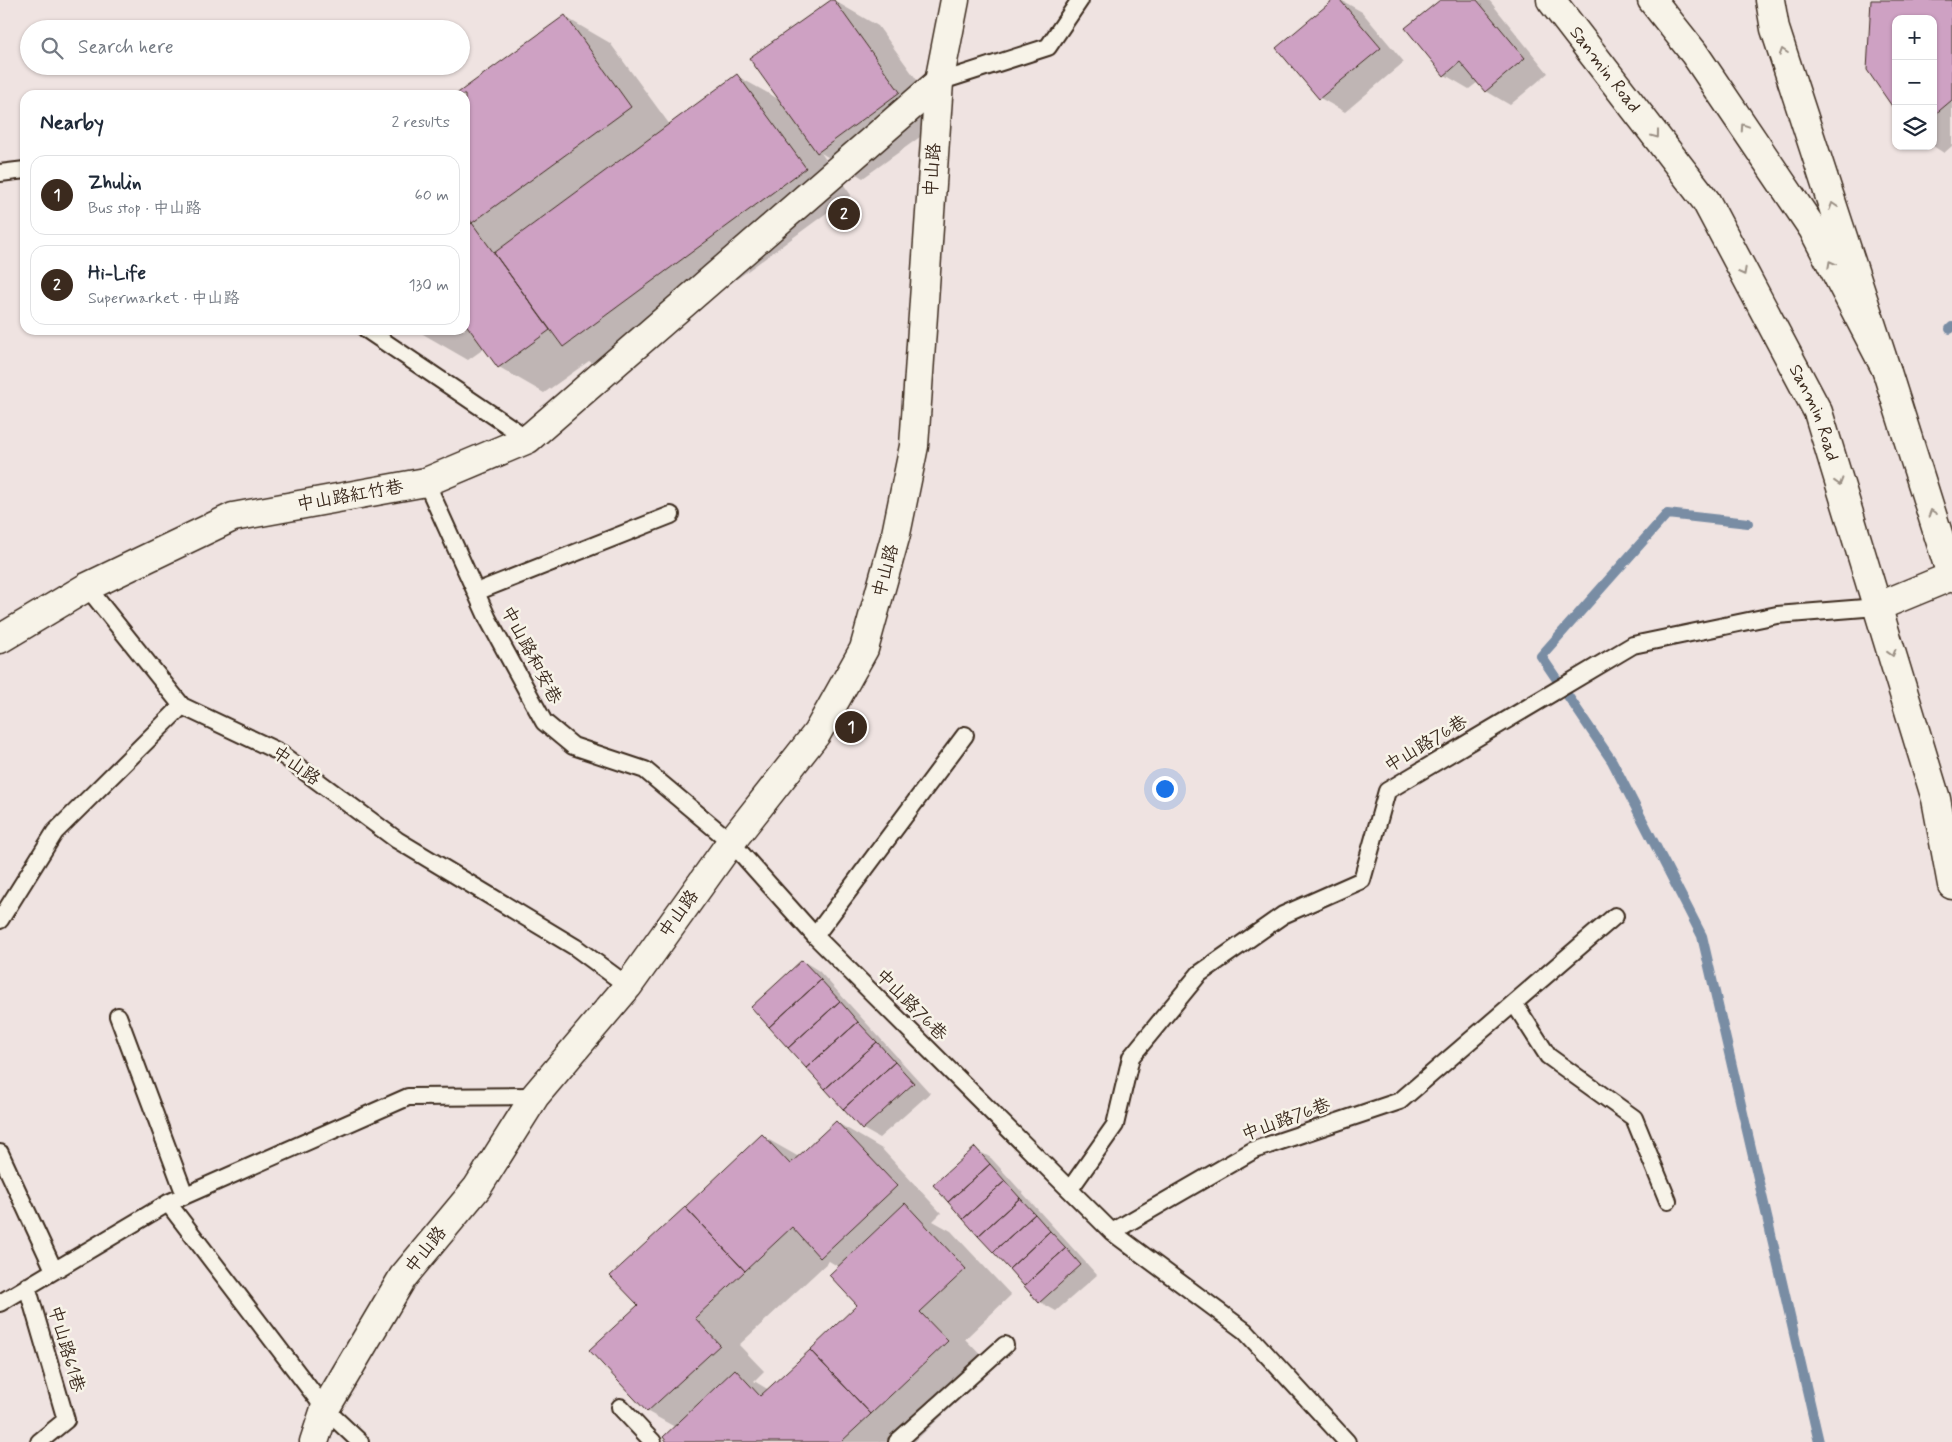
<!DOCTYPE html>
<html lang="en">
<head>
<meta charset="utf-8">
<style>
  :root { --surface:#fff; --page:#f6f6f7; --text:#1f2937; --muted:#747a83; --line:#e0e1e3; --accent:#3b2a1e }
  body { margin:0; font-family:Mynerve,"LXGW WenKai TC",sans-serif; background:var(--page); color:var(--text) }
  .controls { position:absolute; right:15px; top:15px; display:grid; overflow:hidden; border-radius:10px; box-shadow:0 1px 4px #0004 }
  .controls button { width:45px; height:45px; display:grid; place-items:center; padding:0; border:0; border-bottom:1px solid var(--line); background:var(--surface); color:var(--text); font:25px sans-serif }
  .you { position:absolute; left:1164px; top:788px; width:18px; height:18px; margin:-12px; border:4px solid #fff; border-radius:50%; background:#1a73e8; box-shadow:0 0 0 8px #1a73e833 }
  .badge { display:grid; place-items:center; width:32px; height:32px; border-radius:50%; background:var(--accent); color:#fff; font-size:16px; font-weight:700 }
  .pin { position:absolute; translate:-50% -50%; border:2px solid #fff; box-shadow:0 1px 5px #0006 }
  .list { margin:0; padding:0; list-style:none }
  h2 { display:flex; justify-content:space-between; align-items:center; height:65px; margin:0; padding:0 20px; font-size:21px }
  h2 small { font-size:16px; font-weight:400; color:var(--muted) }
  .list li { display:grid; grid-template-columns:32px 1fr auto; gap:15px; align-items:center; box-sizing:border-box; height:80px; margin:0 10px 10px; padding:0 10px; border:1px solid var(--line); border-radius:15px }
  .list b { display:block; font-size:19px; white-space:nowrap }
  .list p { margin:0; font-size:16px; white-space:nowrap; color:var(--muted) }
  .list em { font-size:16px; font-style:normal; color:var(--muted) }
  .icon { flex:none; width:28px; height:28px; fill:none; stroke:currentColor; stroke-width:2; stroke-linecap:round; stroke-linejoin:round }
  .map { position:relative; flex:none; width:1952px; height:1442px; overflow:hidden }
  .search { position:absolute; background:var(--surface); box-shadow:0 1px 4px #0004; left:20px; top:20px; width:450px; height:55px; display:flex; align-items:center; gap:12px; box-sizing:border-box; padding:0 18px; border-radius:28px; color:var(--muted); font-size:19px }
  .panel { position:absolute; background:var(--surface); box-shadow:0 1px 4px #0004; left:20px; top:90px; width:450px; height:245px; border-radius:15px }
  .map>svg:first-child { display:block }
  .shadow { fill:#0003; fill-rule:evenodd }
  .lines { fill:none; stroke-linecap:round; stroke-linejoin:round }
  .stream { stroke:#798da4; stroke-width:10 }
  .building { fill:#cea1c3; stroke:#3b2a1e }
  .service-casing { stroke:#3b2a1e; stroke-width:20 }
  .minor-casing { stroke:#3b2a1e; stroke-width:31 }
  .tertiary-casing { stroke:#3b2a1e; stroke-width:31 }
  .primary-casing { stroke:#3b2a1e; stroke-width:31 }
  .service { stroke:#f7f3e8; stroke-width:16 }
  .minor { stroke:#f7f3e8; stroke-width:28 }
  .tertiary { stroke:#f7f3e8; stroke-width:28 }
  .primary { stroke:#f7f3e8; stroke-width:28 }
  .oneway { stroke:#998e83 }
  .labels { text-anchor:middle; dominant-baseline:central; stroke-width:5; stroke-linejoin:round; paint-order:stroke }
  .street-label { font-size:18px; fill:#3b2a1e; stroke:#f7f3e8 }
</style>
</head>
<body>
<div class="map">
<svg width="1952" height="1442" viewBox="0 0 1952 1442">
  <rect width="100%" height="100%" fill="#efe3e1"/>
  <filter id="ink" filterUnits="userSpaceOnUse"><feTurbulence type="fractalNoise" baseFrequency=".02" numOctaves="2"/><feDisplacementMap in="SourceGraphic" scale="10" xChannelSelector="R" yChannelSelector="G"/><feConvolveMatrix kernelMatrix="1 2 1 2 8 2 1 2 1" color-interpolation-filters="sRGB"/></filter>
  <g filter="url(#ink)">
    <path class="shadow" d="M 833,0 L 878,26 L 945,119 L 863,178 L 821,153 L 851,195 L 609,373 L 589,361 L 544,393 L 499,367 L 485,348 L 468,360 L 423,334 L 420,330 L 465,330 L 465,230 L 474,223 L 465,211 L 465,95 L 457,95 L 565,17 L 610,43 L 670,125 L 737,76 L 782,101 Z
      M 1335,0 L 1341,0 L 1362,12 L 1404,62 L 1345,112 L 1320,98 Z
      M 1442,0 L 1489,0 L 1548,73 L 1510,105 L 1486,91 L 1478,82 L 1469,89 L 1445,75 Z
      M 1873,0 L 1952,0 L 1952,146 L 1944,153 L 1933,146 L 1933,19 Z
      M 803,961 L 819,971 L 930,1093 L 879,1138 L 863,1129 Z
      M 836,1122 L 882,1149 L 941,1213 L 933,1221 L 951,1231 L 1011,1295 L 965,1339 L 993,1368 L 914,1442 L 669,1442 L 675,1427 L 648,1412 L 591,1350 L 639,1305 L 762,1136 L 799,1157 ZM 829,1261 L 839,1267 L 859,1305 L 769,1390 L 754,1381 L 764,1371 L 739,1345 Z
      M 975,1149 L 991,1158 L 1097,1275 L 1056,1311 L 1040,1302 Z"/>
    <g class="lines">
      <path class="stream" d="M 1950,329 L 1952,327
        M 1748,523 L 1667,514 L 1541,656 L 1612,761 L 1702,936 L 1819,1442"/>
    </g>
    <path class="building" d="M 831,0 L 834,0 L 900,92 L 817,153 L 749,58 Z
      M 1333,0 L 1340,0 L 1381,48 L 1319,99 L 1276,48 Z
      M 1440,0 L 1477,0 L 1525,58 L 1485,92 L 1460,62 L 1444,76 L 1405,28 Z
      M 1871,0 L 1952,0 L 1952,100 L 1933,116 L 1933,19 L 1896,19 L 1896,112 L 1867,70 Z
      M 565,15 L 631,107 L 472,223 L 465,213 L 465,95 L 455,95 Z
      M 737,74 L 806,168 L 563,347 L 494,253 Z
      M 472,223 L 550,330 L 498,368 L 465,323 L 465,229 Z
      M 802,960 L 821,980 L 769,1027 L 751,1007 Z
      M 821,980 L 840,1001 L 788,1048 L 769,1027 Z
      M 840,1001 L 858,1022 L 806,1068 L 788,1048 Z
      M 858,1022 L 877,1042 L 825,1089 L 806,1068 Z
      M 877,1042 L 895,1062 L 843,1109 L 825,1089 Z
      M 895,1062 L 914,1083 L 862,1130 L 843,1109 Z
      M 836,1121 L 897,1186 L 820,1258 L 792,1227 L 745,1271 L 685,1207 L 762,1134 L 790,1164 Z
      M 975,1147 L 990,1164 L 948,1202 L 933,1185 Z
      M 990,1164 L 1005,1181 L 963,1219 L 948,1202 Z
      M 1005,1181 L 1020,1198 L 978,1236 L 963,1219 Z
      M 1020,1198 L 1035,1214 L 993,1252 L 978,1236 Z
      M 905,1203 L 966,1269 L 920,1312 L 948,1341 L 871,1414 L 810,1350 L 857,1305 L 829,1275 Z
      M 685,1207 L 745,1271 L 695,1318 L 720,1345 L 647,1412 L 589,1350 L 638,1305 L 610,1276 Z
      M 1035,1214 L 1050,1231 L 1009,1269 L 993,1252 Z
      M 1050,1231 L 1066,1248 L 1024,1286 L 1009,1269 Z
      M 1066,1248 L 1081,1265 L 1039,1303 L 1024,1286 Z
      M 810,1350 L 871,1414 L 841,1442 L 667,1442 L 663,1437 L 735,1369 L 760,1396 Z"/>
    <g class="lines">
      <g class="service-casing">
        <path id="service" d="M 939,82 L 1048,47 L 1080,0
          M 0,173 L 25,170
          M 367,330 L 528,439
          M 426,482 L 488,619 L 544,722 L 573,746 L 645,770 L 731,842 L 815,936 L 1112,1232 L 1245,1331 L 1347,1442
          M 87,587 L 182,706 L 277,751 L 397,840 L 575,947 L 628,986
          M 476,592 L 671,515
          M 0,920 L 55,832 L 182,706
          M 815,936 L 965,735
          M 1514,1003 L 1548,1056 L 1634,1118 L 1668,1201
          M 118,1016 L 185,1195
          M 0,1153 L 54,1270
          M 1070,1189 L 1115,1125 L 1131,1057 L 1199,974 L 1283,915 L 1362,880 L 1387,791 L 1633,645 L 1777,615 L 1877,607
          M 168,1203 L 325,1409 L 360,1442
          M 1112,1232 L 1254,1150 L 1400,1101 L 1615,916
          M 27,1286 L 66,1420 L 39,1442
          M 0,1303 L 168,1203 L 408,1097 L 535,1096
          M 620,1407 L 653,1442
          M 897,1442 L 1005,1345"/>
      </g>
      <g class="minor-casing">
        <path id="minor" d="M 0,639 L 87,587 L 233,517 L 426,482 L 528,439 L 939,82"/>
      </g>
      <g class="tertiary-casing">
        <g id="tertiary">
          <path id="s1" d="M 1551,0 L 1706,201 L 1818,412 L 1936,799 L 1952,885"/>
          <path d="M 1652,0 L 1694,53 L 1813,229 L 1886,369 L 1952,578"/>
          <path d="M 1877,607 L 1952,576"/>
          <path d="M 314,1442 L 325,1409 L 403,1277 L 477,1188 L 535,1096 L 628,986 L 731,842 L 817,733 L 864,649 L 896,534 L 914,446 L 939,82 L 955,0"/>
        </g>
      </g>
      <g class="primary-casing">
        <path id="primary" d="M 1770,0 L 1775,29 L 1886,369"/>
      </g>
      <use href="#service" class="service"/>
      <use href="#minor" class="minor"/>
      <use href="#tertiary" class="tertiary"/>
      <use href="#primary" class="primary"/>
    </g>
    <defs><path id="oneway-chevron" d="M-2-3.5L2.5 0L-2 3.5" fill="none" stroke-width="1.6" stroke-linecap="round" stroke-linejoin="round" transform="scale(1.25)"/></defs>
    <g class="oneway">
      <use href="#oneway-chevron" transform="translate(1783 52) rotate(-108)"/>
      <use href="#oneway-chevron" transform="translate(1744 127) rotate(-124)"/>
      <use href="#oneway-chevron" transform="translate(1656 135) rotate(53)"/>
      <use href="#oneway-chevron" transform="translate(1833 206) rotate(-108)"/>
      <use href="#oneway-chevron" transform="translate(1831 264) rotate(-118)"/>
      <use href="#oneway-chevron" transform="translate(1743 272) rotate(62)"/>
      <use href="#oneway-chevron" transform="translate(1839 482) rotate(73)"/>
      <use href="#oneway-chevron" transform="translate(1932 513) rotate(-108)"/>
      <use href="#oneway-chevron" transform="translate(1892 653) rotate(73)"/>
    </g>
  </g>
  <g class="labels">
    <g class="street-label">
      <text stroke="none"><textPath href="#s1" startOffset="88">Sanmin Road</textPath></text>
      <text transform="translate(933 170) rotate(-86)">中山路</text>
      <text stroke="none"><textPath href="#s1" startOffset="492">Sanmin Road</textPath></text>
      <text transform="translate(350 496) rotate(-10)">中山路紅竹巷</text>
      <text transform="translate(886 571) rotate(-75)">中山路</text>
      <text transform="translate(531 655) rotate(62)">中山路和安巷</text>
      <text transform="translate(1426 744) rotate(-31)">中山路76巷</text>
      <text transform="translate(296 766) rotate(35)">中山路</text>
      <text transform="translate(679 914) rotate(-54)">中山路</text>
      <text transform="translate(911 1005) rotate(45)">中山路76巷</text>
      <text transform="translate(1286 1120) rotate(-20)">中山路76巷</text>
      <text transform="translate(426 1250) rotate(-51)">中山路</text>
      <text transform="translate(66 1349) rotate(74)">中山路61巷</text>
    </g>
  </g>
</svg>
<div class="controls">
<button>+</button>
<button>−</button>
<button><svg class="icon" aria-label="layers" viewBox="0 0 24 24"><path d="M12 4l9 5-9 5-9-5zM3 14l9 5 9-5"/></svg></button>
</div>
<div class="you"></div>
<div class="pin badge" style="left:851px;top:727px">1</div>
<div class="pin badge" style="left:844px;top:214px">2</div>
<div class="search"><svg class="icon" aria-label="search" viewBox="0 0 24 24"><circle cx="10" cy="10" r="6"/><path d="M15 15l6 6"/></svg>Search here</div>
<section class="panel">
<h2>Nearby<small>2 results</small></h2>
<ul class="list">
<li><span class="badge">1</span><div><b>Zhulin</b><p>Bus stop · 中山路</p></div><em>60 m</em></li>
<li><span class="badge">2</span><div><b>Hi-Life</b><p>Supermarket · 中山路</p></div><em>130 m</em></li>
</ul>
</section>
</div>
</body>
</html>
